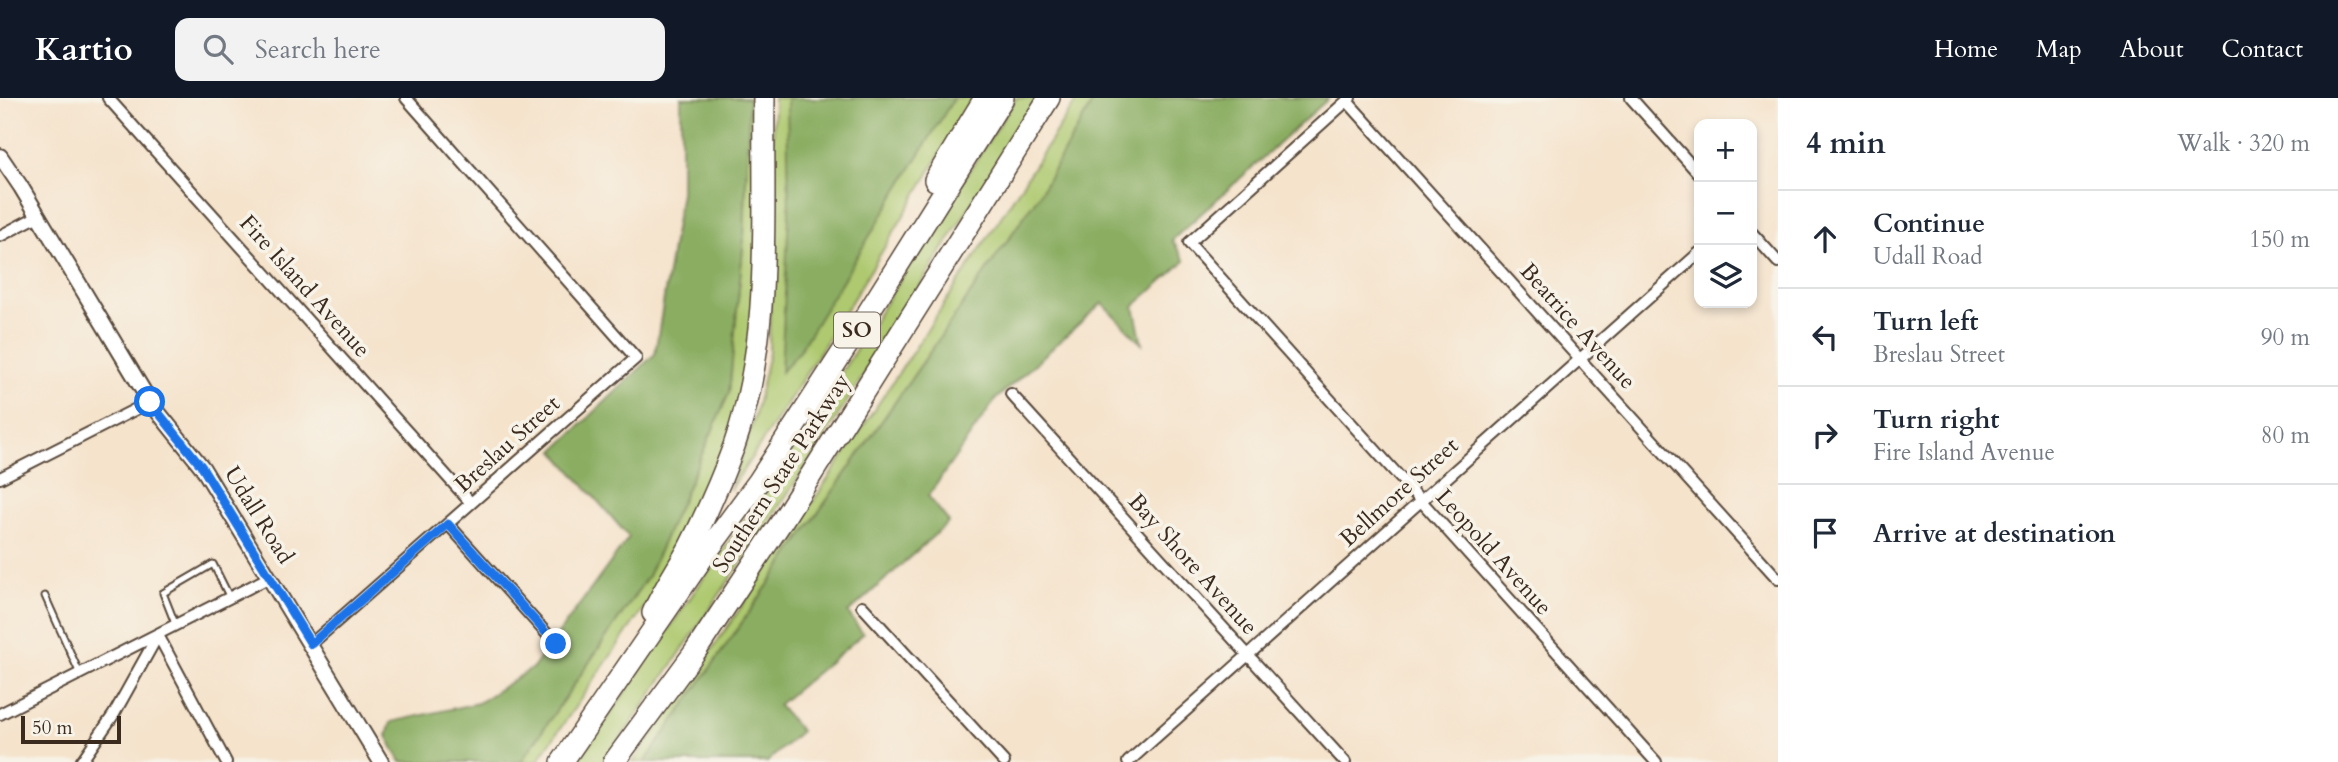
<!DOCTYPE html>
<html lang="en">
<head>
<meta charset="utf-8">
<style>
  :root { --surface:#fff; --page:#f2f2f3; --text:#1f2937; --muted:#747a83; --line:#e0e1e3; --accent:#111827 }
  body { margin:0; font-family:Cardo,serif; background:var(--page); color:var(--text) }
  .controls { position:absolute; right:21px; top:21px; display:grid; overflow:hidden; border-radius:14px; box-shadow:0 4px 10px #0003 }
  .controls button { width:63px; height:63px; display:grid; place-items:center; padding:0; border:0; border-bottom:2px solid var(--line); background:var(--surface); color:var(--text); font:35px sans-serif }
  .scale { position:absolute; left:21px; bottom:18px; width:100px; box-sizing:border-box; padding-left:7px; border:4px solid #3b2a1e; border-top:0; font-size:19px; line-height:24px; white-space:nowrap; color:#3b2a1e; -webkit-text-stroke:5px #f7f3e8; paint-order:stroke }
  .stop { position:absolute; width:21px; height:21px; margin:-16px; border:5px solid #1a73e8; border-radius:50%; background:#fff }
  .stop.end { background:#1a73e8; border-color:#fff; box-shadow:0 2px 7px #0008 }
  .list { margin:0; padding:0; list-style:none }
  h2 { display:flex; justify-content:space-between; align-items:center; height:91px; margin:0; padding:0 28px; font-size:30px }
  h2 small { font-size:23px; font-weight:400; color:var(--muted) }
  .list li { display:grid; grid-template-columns:46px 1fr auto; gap:21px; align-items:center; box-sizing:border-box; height:98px; padding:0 28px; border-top:2px solid var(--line) }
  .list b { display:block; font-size:26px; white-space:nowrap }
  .list p { margin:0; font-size:23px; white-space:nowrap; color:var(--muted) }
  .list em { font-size:23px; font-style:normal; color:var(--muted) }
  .icon { flex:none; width:38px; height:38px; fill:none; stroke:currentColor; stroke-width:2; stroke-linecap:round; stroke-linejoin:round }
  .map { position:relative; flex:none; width:1778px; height:664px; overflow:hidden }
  header { display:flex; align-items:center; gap:42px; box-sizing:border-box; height:98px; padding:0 35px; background:var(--accent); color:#fff }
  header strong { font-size:33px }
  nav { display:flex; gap:38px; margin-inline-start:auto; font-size:24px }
  .search { width:490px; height:63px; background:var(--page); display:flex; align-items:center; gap:18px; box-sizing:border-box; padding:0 24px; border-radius:14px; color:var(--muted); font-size:26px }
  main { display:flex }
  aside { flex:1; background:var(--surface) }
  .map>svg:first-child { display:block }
  .green { fill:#aec96f; stroke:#747a46; stroke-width:2 }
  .forest { fill:#8aad62; stroke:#626c40; stroke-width:2 }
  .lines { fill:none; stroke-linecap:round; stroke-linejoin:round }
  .service-casing { stroke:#574638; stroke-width:9 }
  .minor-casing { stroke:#574638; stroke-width:14 }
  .tertiary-casing { stroke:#574638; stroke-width:18 }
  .motorway-casing { stroke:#574638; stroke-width:24 }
  .service { stroke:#fff; stroke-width:5 }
  .minor { stroke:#fff; stroke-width:10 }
  .tertiary { stroke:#fff; stroke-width:14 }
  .motorway { stroke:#fff; stroke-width:21 }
  .route { stroke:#1a73e8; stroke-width:9 }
  .labels { text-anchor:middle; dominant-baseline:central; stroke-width:7; stroke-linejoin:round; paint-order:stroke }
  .shield { fill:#f7f3e8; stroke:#73665b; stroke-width:2 }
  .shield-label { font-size:21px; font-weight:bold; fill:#3b2a1e }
  .street-label { font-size:23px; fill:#3b2a1e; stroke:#f7f3e8 }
</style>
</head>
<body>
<header>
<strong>Kartio</strong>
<div class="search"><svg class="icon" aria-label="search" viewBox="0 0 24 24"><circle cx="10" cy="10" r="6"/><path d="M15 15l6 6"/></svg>Search here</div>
<nav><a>Home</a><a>Map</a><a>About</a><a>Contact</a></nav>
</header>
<main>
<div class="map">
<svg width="1778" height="664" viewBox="0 0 1778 664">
  <rect width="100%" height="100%" fill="#f7f3e8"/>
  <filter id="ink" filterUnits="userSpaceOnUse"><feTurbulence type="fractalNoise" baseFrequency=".0143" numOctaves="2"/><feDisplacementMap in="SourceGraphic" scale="14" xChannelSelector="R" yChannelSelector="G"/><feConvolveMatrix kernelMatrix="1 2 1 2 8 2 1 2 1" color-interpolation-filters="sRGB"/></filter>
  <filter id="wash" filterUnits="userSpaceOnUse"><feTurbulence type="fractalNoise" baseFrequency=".00686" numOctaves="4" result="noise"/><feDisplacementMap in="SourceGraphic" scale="28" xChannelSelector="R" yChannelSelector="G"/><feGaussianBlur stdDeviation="1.57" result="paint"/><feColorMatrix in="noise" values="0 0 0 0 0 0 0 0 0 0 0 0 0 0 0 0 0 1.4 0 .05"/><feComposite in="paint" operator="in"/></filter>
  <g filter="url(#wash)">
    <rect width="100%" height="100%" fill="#f5e3cc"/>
    <path class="green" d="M 749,0 L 760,0 L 753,266 L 720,381 L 670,472 L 537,664 L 521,664 L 648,478 L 729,295 L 744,139 Z
      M 774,0 L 973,0 C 896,133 816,264 730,392 L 755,317 L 769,255 Z
      M 1016,0 L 1038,0 L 807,367 L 674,564 L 604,664 L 577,664 L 790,355 Z
      M 1078,0 L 1095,0 L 1039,97 L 645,664 L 633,664 C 787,447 934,224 1078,0 Z"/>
    <path class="forest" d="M 681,0 L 749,0 L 744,139 L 729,295 L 648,478 L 521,664 L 401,664 L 387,638 L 391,624 L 478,605 L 534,569 L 629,439 L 554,353 L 655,256 L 681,94 Z
      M 787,0 L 954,0 L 798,255 L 781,274 L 789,115 Z
      M 1095,0 L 1329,0 L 1172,142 L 1185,163 L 1134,208 L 1142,246 L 1102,205 L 996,301 L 928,398 L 949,424 L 848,515 L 863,536 L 778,607 L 801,633 L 767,664 L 645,664 L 1039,97 Z"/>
  </g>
  <g filter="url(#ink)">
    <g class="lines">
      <g class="service-casing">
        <path id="service" d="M 45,498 L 80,576
          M 176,528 L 163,495 L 213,466 L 230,500"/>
      </g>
      <g class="minor-casing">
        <path id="minor" d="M 108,0 L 471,405
          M 1350,0 L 1189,145 L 1656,664
          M 1631,0 L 1699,76
          M 1347,3 L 1778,481
          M 1752,135 L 1778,164
          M 0,138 L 38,118
          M 1011,296 L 1345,664
          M 0,380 L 150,304
          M 448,426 L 556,546
          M 862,508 L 1004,664
          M 158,537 L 226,664
          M 311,546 L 636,260 L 406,0
          M 0,616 L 270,479
          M 81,664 L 114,616 L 158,537
          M 1128,664 L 1699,155"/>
      </g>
      <g class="tertiary-casing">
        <path id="tertiary" d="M 0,58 L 21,89 L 150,304 L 202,369 L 381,664"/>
      </g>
      <g class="motorway-casing">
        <path id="motorway" d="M 935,82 L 985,0
          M 653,515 C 663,492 677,472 689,450 C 706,417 721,383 734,348 C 773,236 762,116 764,0
          M 562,664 L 703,459 L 759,383 L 866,218 L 1003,0
          M 614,664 L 695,554 L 782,423 L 1049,0"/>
      </g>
      <use href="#service" class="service"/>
      <use href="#minor" class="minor"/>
      <use href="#tertiary" class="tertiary"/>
      <use href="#motorway" class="motorway"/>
    </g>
  </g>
  <g class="lines" filter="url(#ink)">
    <path class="route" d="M 150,304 L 202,369 L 311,546 L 448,426 L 556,546"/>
  </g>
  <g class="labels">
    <rect class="shield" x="834" y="214.5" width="46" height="35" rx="5"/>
    <g class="shield-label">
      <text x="857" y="232">SO</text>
    </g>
    <g class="street-label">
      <text transform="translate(305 188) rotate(48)">Fire Island Avenue</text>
      <text transform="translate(1578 228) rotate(48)">Beatrice Avenue</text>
      <text transform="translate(507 346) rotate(-42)">Breslau Street</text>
      <text transform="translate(781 375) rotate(-57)">Southern State Parkway</text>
      <text transform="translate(1399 394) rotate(-42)">Bellmore Street</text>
      <text transform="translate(259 417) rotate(58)">Udall Road</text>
      <text transform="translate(1494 454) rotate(48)">Leopold Avenue</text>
      <text transform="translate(1193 466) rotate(48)">Bay Shore Avenue</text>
    </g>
  </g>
</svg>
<div class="controls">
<button>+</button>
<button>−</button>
<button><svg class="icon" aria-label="layers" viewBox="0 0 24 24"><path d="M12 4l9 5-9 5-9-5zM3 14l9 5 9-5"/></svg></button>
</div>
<div class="scale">50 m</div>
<div class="stop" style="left:150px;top:304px"></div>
<div class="stop end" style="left:556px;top:546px"></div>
</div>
<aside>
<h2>4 min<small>Walk · 320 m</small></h2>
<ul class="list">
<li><svg class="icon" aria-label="ahead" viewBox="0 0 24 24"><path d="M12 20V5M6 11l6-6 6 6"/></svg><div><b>Continue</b><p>Udall Road</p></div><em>150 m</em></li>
<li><svg class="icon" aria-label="left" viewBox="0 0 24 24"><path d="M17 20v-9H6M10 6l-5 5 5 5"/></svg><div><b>Turn left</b><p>Breslau Street</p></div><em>90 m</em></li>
<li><svg class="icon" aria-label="right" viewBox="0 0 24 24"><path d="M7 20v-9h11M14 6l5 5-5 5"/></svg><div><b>Turn right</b><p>Fire Island Avenue</p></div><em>80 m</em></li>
<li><svg class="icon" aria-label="arrive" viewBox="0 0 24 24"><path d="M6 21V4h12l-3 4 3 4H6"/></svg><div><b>Arrive at destination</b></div></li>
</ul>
</aside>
</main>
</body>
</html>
